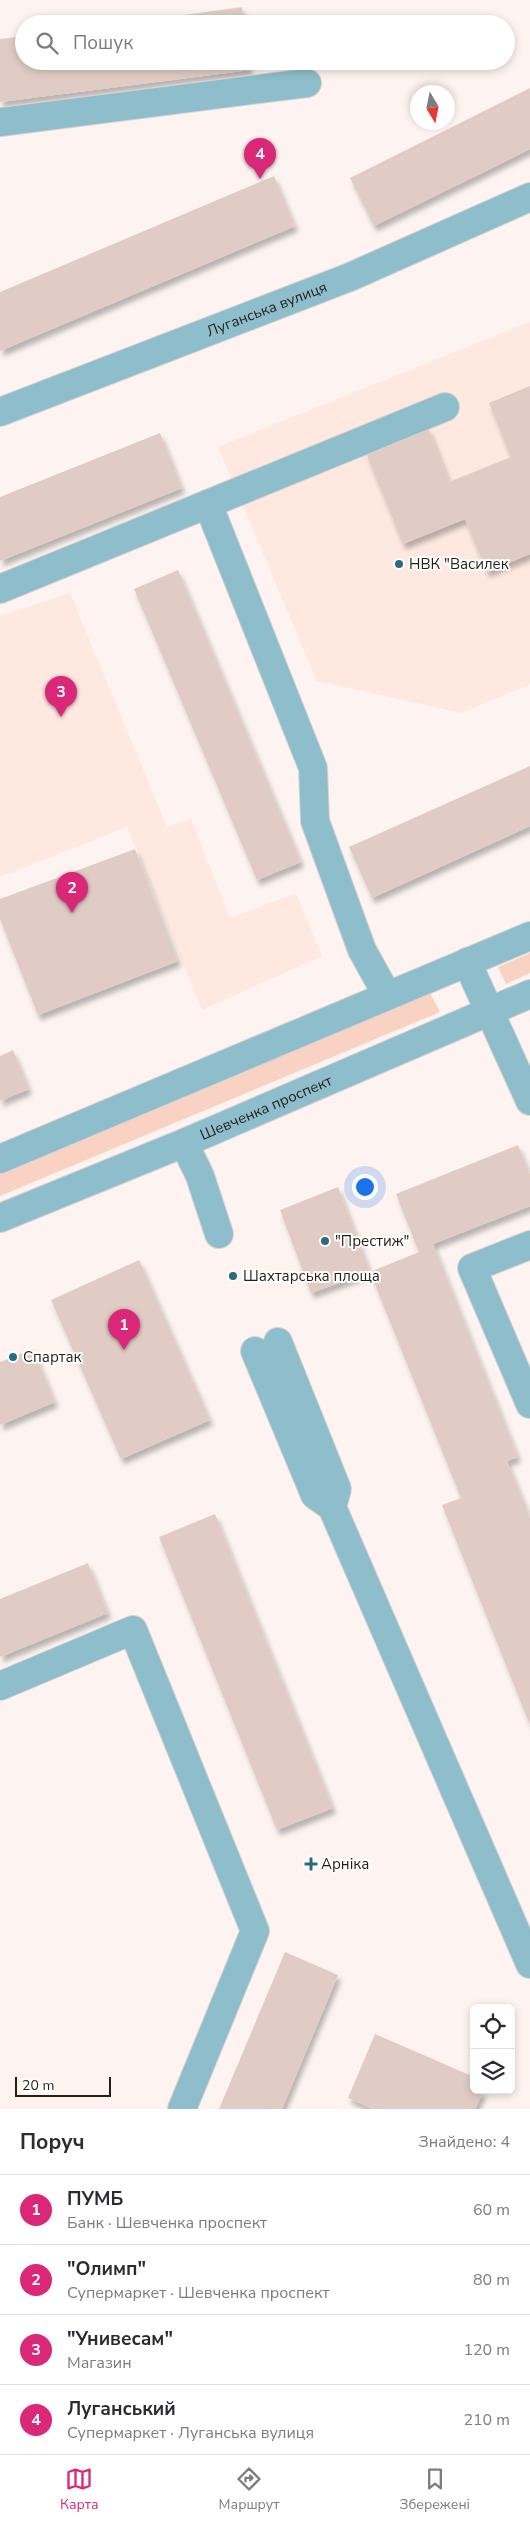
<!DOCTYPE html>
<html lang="uk">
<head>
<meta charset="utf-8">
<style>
  :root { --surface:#fff; --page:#f7f7f7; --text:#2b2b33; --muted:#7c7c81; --line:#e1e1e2; --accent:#db2777 }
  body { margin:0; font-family:"Nunito Sans",sans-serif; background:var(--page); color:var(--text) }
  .controls { position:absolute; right:15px; bottom:15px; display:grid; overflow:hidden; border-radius:8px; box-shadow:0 2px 8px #0003 }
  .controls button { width:45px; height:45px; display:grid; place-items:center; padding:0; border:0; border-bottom:1px solid var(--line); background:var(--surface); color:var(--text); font:25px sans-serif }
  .compass { position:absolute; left:410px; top:85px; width:45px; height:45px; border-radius:50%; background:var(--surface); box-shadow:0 2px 8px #0003; rotate:170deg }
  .scale { position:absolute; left:15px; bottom:12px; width:96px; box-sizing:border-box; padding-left:5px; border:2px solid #251e1b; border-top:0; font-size:14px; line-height:18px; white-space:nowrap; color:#251e1b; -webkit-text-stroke:4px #fff; paint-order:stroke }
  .you { position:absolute; left:364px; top:1186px; width:18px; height:18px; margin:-12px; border:4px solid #fff; border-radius:50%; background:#1a73e8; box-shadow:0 0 0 8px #1a73e833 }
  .badge { display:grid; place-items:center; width:32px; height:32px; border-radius:50%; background:var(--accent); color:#fff; font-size:16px; font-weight:700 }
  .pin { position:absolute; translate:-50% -41px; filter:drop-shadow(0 1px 2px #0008) }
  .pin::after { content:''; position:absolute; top:26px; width:18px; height:15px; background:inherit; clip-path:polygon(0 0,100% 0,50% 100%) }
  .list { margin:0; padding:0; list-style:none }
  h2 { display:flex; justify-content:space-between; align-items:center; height:65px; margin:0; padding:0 20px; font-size:21px }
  h2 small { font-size:16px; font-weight:400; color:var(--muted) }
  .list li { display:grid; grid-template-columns:32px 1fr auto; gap:15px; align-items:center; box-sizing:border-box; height:70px; padding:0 20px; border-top:1px solid var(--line) }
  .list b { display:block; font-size:19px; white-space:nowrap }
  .list p { margin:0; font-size:16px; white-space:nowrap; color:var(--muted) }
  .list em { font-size:16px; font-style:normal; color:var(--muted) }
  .icon { flex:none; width:28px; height:28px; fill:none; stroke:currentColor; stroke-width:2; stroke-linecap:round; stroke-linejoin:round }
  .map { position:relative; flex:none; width:530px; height:2109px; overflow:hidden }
  .search { position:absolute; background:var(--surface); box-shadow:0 2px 8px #0003; left:15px; right:15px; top:15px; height:55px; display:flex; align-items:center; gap:12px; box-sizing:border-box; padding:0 18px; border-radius:28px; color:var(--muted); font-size:19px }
  .sheet { height:345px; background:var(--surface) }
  nav { display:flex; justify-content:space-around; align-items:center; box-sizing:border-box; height:70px; border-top:1px solid var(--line); background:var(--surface); font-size:14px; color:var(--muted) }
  nav a { display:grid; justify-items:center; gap:2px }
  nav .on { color:var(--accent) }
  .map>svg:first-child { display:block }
  .built { fill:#fee8e0 }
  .green { fill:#f9d2c4 }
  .building { fill:#e0ccc5; filter:url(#shadow) }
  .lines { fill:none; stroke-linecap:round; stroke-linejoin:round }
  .minor-casing { stroke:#dad2cf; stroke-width:30 }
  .minor { stroke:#8ebecb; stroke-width:28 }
  .poi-dot { fill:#286d7d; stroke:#fff; stroke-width:2 }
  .labels { text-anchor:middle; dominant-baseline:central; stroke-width:4; stroke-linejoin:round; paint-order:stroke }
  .street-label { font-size:15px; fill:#251e1b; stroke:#fff }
  .poi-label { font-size:15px; fill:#251e1b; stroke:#fff; text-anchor:start }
</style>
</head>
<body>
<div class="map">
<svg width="530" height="2109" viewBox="0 0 530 2109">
  <defs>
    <filter id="shadow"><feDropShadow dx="3" dy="5.5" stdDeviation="2.5" flood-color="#0004"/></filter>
  </defs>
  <rect width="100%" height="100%" fill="#fdf4f1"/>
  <path class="built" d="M 530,322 L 530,684 L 462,713 L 317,681 L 218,447 Z
    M 70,593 L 167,827 L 191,819 L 230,918 L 296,893 L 322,956 L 202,1010 L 127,827 L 0,877 L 0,616 Z"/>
  <path class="green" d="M 530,953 L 530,973 L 506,984 L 498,967 Z
    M 430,993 L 440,1012 L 0,1196 L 0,1173 Z"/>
  <path class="building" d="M 242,7 L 244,24 L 127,24 L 127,23 Z
    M 24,36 L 24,61 L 249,61 L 250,70 L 0,102 L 0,39 Z
    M 530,88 L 530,149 L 374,226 L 350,178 Z
    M 274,176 L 295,226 L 0,351 L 0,292 Z
    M 530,386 L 530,554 L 487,572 L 465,519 L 403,544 L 366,453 L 428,428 L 449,482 L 511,457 L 489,403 Z
    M 160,433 L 182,488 L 0,561 L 0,497 Z
    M 178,570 L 301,862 L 257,880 L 134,589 Z
    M 530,766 L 530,826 L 372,898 L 349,847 Z
    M 135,849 L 178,961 L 38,1015 L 0,919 L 0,899 Z
    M 13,1050 L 29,1089 L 0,1101 L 0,1056 Z
    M 518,1145 L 530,1175 L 530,1206 L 433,1244 L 518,1457 L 507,1461 L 530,1518 L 530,1725 L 442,1505 L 461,1498 L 370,1272 L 419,1252 L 396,1194 Z
    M 338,1187 L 370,1272 L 311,1293 L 280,1210 Z
    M 139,1260 L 210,1420 L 121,1459 L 51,1300 Z
    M 33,1349 L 55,1402 L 0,1425 L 0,1362 Z
    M 215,1514 L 333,1808 L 277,1830 L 159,1537 Z
    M 88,1563 L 108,1613 L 0,1657 L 0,1599 Z
    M 285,1952 L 338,1975 L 282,2109 L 219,2109 Z
    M 375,2034 L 474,2077 L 474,2090 L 484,2090 L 475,2109 L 373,2109 L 348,2098 Z"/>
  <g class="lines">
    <g class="minor-casing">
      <g id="minor">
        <path d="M 0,122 L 307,83"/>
        <path id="s1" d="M 0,412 L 350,277 L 530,197"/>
        <path d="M 208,504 L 313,768 L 315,821 L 362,950 L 387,995"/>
        <path d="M 0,589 L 445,407"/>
        <path d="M 467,962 L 530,1101"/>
        <path d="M 184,1143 L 200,1176 L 219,1234"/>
        <path d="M 0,1159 L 530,936"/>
        <path id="s2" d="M 0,1218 L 184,1143 L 530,994"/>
        <path d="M 530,1245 L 472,1268 L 530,1404"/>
        <path d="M 278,1342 L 337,1489 L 332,1507"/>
        <path d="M 255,1351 L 315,1495 L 332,1507 L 530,1964"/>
        <path d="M 0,1686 L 133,1630 L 255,1931 L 182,2109"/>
      </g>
    </g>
    <use href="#minor" class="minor"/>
  </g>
  <g class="poi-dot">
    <circle cx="399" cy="564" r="5"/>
    <circle cx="325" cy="1241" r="5"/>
    <circle cx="233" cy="1276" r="5"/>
    <circle cx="13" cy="1357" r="5"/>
    <path d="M308.5 1856.5h5v5h5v5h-5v5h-5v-5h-5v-5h5z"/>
  </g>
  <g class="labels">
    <g class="street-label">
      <text stroke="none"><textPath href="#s1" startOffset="286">Луганська вулиця</textPath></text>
      <text stroke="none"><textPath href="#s2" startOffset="288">Шевченка проспект</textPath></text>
    </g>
    <g class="poi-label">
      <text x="409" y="564">НВК "Василек</text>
      <text x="335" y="1241">"Престиж"</text>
      <text x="243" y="1276">Шахтарська площа</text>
      <text x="23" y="1357">Спартак</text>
      <text x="321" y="1864">Арніка</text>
    </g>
  </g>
</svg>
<div class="controls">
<button><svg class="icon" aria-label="locate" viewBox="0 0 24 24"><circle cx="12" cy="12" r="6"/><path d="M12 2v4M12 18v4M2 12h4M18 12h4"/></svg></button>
<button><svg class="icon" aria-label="layers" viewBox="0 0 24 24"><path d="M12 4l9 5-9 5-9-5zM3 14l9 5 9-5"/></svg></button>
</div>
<svg class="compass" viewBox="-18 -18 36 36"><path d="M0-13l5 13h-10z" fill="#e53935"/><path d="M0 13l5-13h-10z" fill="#7c7c81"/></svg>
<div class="scale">20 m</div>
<div class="you"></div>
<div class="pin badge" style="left:124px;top:1350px">1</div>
<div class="pin badge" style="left:72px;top:913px">2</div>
<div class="pin badge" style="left:61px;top:717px">3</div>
<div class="pin badge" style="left:260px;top:179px">4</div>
<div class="search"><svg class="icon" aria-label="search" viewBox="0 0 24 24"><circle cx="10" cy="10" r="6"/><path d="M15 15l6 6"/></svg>Пошук</div>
</div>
<section class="sheet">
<h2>Поруч<small>Знайдено: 4</small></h2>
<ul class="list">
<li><span class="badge">1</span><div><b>ПУМБ</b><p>Банк · Шевченка проспект</p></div><em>60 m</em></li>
<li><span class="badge">2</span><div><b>&quot;Олимп&quot;</b><p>Супермаркет · Шевченка проспект</p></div><em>80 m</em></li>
<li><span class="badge">3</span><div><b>&quot;Унивесам&quot;</b><p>Магазин</p></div><em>120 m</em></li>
<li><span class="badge">4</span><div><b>Луганський</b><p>Супермаркет · Луганська вулиця</p></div><em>210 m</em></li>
</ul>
</section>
<nav>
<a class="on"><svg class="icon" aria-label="map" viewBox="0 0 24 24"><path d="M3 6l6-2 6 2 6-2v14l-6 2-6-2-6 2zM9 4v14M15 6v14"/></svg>Карта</a>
<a><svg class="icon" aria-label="directions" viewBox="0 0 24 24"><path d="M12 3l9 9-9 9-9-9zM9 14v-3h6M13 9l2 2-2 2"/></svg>Маршрут</a>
<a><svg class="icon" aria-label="saved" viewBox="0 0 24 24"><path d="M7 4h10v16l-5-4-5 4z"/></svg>Збережені</a>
</nav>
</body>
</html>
